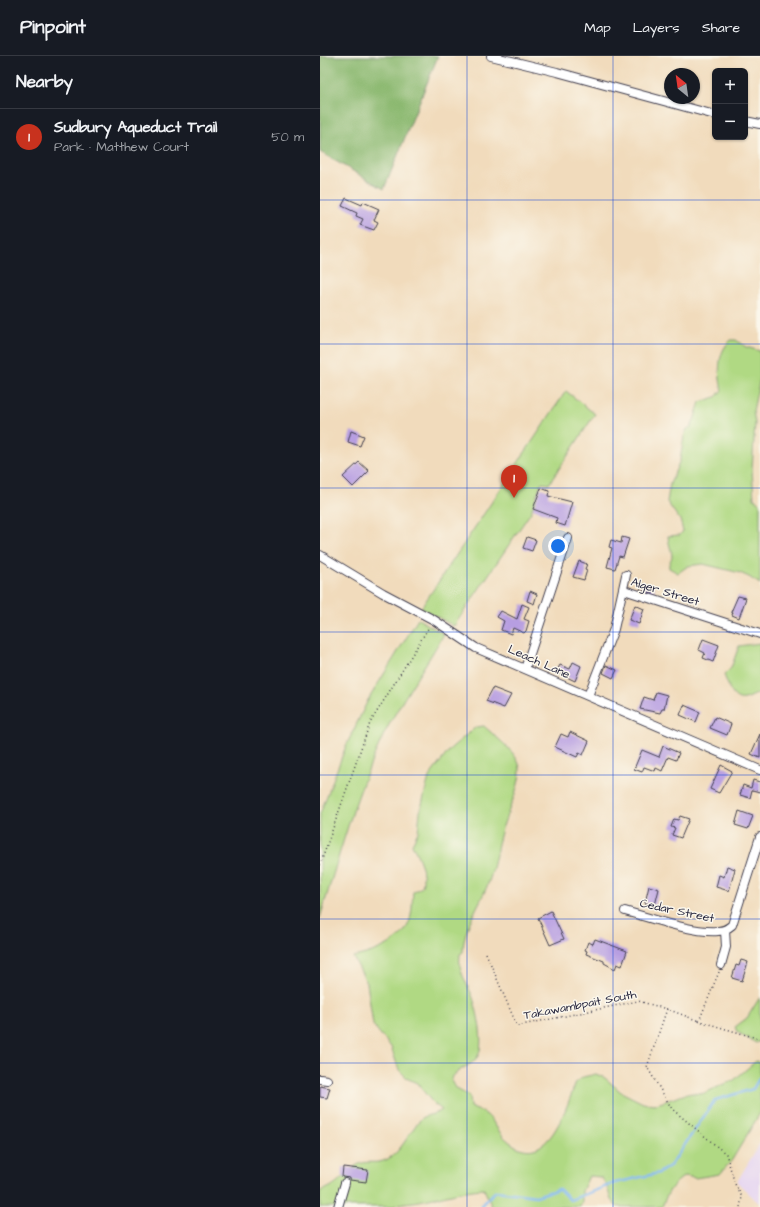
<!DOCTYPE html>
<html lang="en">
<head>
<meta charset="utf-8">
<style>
  :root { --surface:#171b24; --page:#20242c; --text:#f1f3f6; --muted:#9ea1a6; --line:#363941; --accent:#c8321e }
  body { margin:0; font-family:"Architects Daughter",sans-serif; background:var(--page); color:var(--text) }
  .controls { position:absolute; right:12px; top:12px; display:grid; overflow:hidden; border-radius:6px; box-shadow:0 1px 3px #0004 }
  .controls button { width:36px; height:36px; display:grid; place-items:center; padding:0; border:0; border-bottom:1px solid var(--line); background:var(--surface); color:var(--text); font:20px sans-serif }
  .compass { position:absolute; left:344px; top:12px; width:36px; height:36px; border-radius:50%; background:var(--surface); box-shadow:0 1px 3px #0004; rotate:331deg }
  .you { position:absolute; left:238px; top:490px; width:14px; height:14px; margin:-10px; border:3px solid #fff; border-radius:50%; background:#1a73e8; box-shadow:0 0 0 6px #1a73e833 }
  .badge { display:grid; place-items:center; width:26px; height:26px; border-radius:50%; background:var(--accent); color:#fff; font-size:13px; font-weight:700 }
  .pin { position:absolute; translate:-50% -33px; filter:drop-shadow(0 1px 2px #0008) }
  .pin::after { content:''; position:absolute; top:21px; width:14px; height:12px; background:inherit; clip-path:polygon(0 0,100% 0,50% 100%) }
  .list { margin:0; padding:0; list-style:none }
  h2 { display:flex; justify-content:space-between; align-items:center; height:52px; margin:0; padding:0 16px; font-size:17px }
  h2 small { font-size:13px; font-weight:400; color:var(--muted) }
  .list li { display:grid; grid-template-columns:26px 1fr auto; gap:12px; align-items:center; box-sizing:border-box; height:56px; padding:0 16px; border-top:1px solid var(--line) }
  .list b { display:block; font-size:15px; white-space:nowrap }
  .list p { margin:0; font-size:13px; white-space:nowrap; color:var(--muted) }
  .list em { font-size:13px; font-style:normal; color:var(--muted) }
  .map { position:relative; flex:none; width:440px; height:1151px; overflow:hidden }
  header { display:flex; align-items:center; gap:24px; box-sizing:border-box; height:56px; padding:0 20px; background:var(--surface); border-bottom:1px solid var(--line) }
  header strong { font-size:19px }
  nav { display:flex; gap:22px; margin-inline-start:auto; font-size:14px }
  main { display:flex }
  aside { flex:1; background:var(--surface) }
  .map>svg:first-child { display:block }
  .built { fill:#e4d3f1 }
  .green { fill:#b0d983; stroke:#697e5f }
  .forest { fill:#8cb971; stroke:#576e56 }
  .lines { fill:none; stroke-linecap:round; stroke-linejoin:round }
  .stream { stroke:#84b9f2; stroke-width:2.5 }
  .building { fill:#b79ee1 }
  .minor-casing { stroke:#413e4e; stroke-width:10 }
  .path { stroke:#413e4e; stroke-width:1.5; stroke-dasharray:1 3; stroke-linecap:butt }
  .minor { stroke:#fff; stroke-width:8 }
  .grid { fill:none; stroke:#1d4ed8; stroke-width:1; stroke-opacity:0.55 }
  .labels { text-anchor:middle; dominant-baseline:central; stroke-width:3; stroke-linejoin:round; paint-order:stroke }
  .street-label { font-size:12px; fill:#22223b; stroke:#fbf7ec }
</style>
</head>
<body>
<header>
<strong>Pinpoint</strong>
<nav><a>Map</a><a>Layers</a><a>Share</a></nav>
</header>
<main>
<aside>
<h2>Nearby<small></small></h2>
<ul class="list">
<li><span class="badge">1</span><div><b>Sudbury Aqueduct Trail</b><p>Park · Matthew Court</p></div><em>50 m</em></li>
</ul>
</aside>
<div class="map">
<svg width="440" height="1151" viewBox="0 0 440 1151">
  <rect width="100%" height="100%" fill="#fbf7ec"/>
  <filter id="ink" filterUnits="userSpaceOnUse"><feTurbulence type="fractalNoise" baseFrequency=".025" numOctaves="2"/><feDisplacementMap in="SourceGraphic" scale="8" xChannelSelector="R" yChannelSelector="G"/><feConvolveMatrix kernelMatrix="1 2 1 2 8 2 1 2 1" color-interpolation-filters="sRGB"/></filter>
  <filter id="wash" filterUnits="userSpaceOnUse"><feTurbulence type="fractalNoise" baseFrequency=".012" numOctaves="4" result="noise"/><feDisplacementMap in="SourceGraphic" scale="16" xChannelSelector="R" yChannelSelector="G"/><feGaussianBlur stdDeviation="0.9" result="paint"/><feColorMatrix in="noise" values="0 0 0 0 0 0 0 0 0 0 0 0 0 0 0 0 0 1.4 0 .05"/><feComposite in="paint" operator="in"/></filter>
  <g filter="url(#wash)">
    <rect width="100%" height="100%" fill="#f1dbbc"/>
    <path class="built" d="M 440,1087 L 440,1148 L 417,1126 Z"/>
    <path class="green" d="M 411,284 L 416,284 L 426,291 L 440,295 L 440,322 L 433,355 L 435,367 L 432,414 L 434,443 L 440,447 L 440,528 L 429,521 L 420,517 L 383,508 L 368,510 L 358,517 L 349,512 C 348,507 351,505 352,500 C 352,495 348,487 348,480 L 360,479 L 363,475 L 360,464 L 347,446 L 350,428 L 360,404 L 364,380 L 367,373 L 372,370 L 380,346 L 396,341 L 402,334 C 398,317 397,296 411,284 Z
      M 246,335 L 275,358 L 229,428 L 221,427 L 211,456 L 134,570 L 101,552 Z
      M 98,563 L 124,578 C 104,612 81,645 63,680 C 35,738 19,801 0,862 L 0,758 L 26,690 L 48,644 Z
      M 440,587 L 440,637 C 435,638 430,642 425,643 C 412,646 408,628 404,619 L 411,612 L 419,590 Z
      M 164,670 C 174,680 199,697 200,713 C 201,731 184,762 180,780 C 176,796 174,813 168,828 C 159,850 143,872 143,896 L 140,898 C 138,915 145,924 152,939 C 157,952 165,987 158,1000 C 152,1011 136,1012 131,1024 L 135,1032 L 149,1040 L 150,1051 C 155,1054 163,1055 167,1059 C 174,1065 178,1076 186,1083 C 226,1119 245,1055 256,1026 L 263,1021 L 276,1018 L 285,1022 L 301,1036 L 323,1047 L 334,1049 L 363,1039 L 372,1037 L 382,1038 L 414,1024 L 436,1005 L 440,1007 L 440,1057 L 412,1104 L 400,1118 L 375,1122 L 365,1120 C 353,1127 347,1137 342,1151 L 297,1151 L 291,1144 L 286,1128 L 281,1121 L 269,1120 L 262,1135 L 262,1146 L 260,1151 L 172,1151 L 164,1133 C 141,1134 122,1141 99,1145 C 90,1147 80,1146 72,1151 L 0,1151 L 0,1135 C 17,1131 23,1118 37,1109 C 46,1104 54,1108 63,1105 C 80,1100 89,1076 100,1064 C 105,1058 116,1059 122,1054 L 113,1047 L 96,1026 L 88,1023 L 79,1014 L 71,991 L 53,969 L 47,927 L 33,901 C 51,898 79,887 87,871 C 93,860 92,847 93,836 L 102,831 C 106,814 99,803 92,788 L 98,776 L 100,756 L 109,721 L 131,692 L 156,671 Z
      M 440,941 L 440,985 L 436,987 L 417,976 L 415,971 L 427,962 Z"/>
    <path class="forest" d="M 0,0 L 118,0 L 64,133 L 0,96 Z"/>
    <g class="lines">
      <path class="stream" d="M 162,1151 L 163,1147 L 176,1135 L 216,1140 L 239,1133 L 250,1144 L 295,1127 L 339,1117 L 351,1109 L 395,1044 L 433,1033 L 440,1021"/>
    </g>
    <g id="blocks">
      <path class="building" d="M 26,142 L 42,149 L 43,146 L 59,153 L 54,164 L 58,166 L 54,174 L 40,169 L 43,163 L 36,160 L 37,157 L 22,150 Z
        M 31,375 L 44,380 L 40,390 L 28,386 Z
        M 39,406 L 49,415 L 33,431 L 23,421 Z
        M 221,432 L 229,435 L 228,440 L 252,446 L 245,470 L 236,467 L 237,462 L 213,453 Z
        M 207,481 L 216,484 L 212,495 L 203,492 Z
        M 302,481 L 309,483 L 303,501 L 299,500 L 295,513 L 287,511 L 292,492 L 289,491 L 291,484 L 301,487 Z
        M 259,505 L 267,508 L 265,513 L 267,514 L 264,524 L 253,521 Z
        M 323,528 L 335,531 L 333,537 L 320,534 Z
        M 210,535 L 217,538 L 214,548 L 207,545 Z
        M 418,540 L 426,542 L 419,562 L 412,559 L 413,556 L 411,556 Z
        M 202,548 L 209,551 L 204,563 L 209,565 L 206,575 L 204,577 L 193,572 L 191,578 L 181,574 L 184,565 L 177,561 L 181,555 L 197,563 Z
        M 315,549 L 324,553 L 319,568 L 309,564 Z
        M 383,583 L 399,589 L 393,606 L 383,602 L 385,597 L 379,594 Z
        M 253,606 L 261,610 L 255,625 L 236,616 L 240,609 L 250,613 Z
        M 286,609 L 297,614 L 293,622 L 283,617 Z
        M 173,632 L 191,639 L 184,652 L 166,645 Z
        M 336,636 L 347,639 L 344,653 L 342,653 L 340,657 L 320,653 L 324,641 L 333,644 Z
        M 364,649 L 380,656 L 376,666 L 360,659 Z
        M 395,661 L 411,668 L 407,679 L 390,672 Z
        M 250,676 L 269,685 L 263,699 L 259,697 L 257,701 L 235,691 L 241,678 L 248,681 Z
        M 440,678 L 440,702 L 431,698 Z
        M 343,690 L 359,697 L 356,704 L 348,701 L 342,715 L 336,712 L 335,715 L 324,711 L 322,716 L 314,713 L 322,694 L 339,701 Z
        M 401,709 L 412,715 L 399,737 L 390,733 Z
        M 433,724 L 440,726 L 440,736 L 432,734 L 430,742 L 420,739 L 423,729 L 431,732 Z
        M 419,755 L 433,760 L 428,773 L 415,769 Z
        M 360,760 L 369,763 L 361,782 L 352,779 L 355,772 L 351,771 L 354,763 L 358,764 Z
        M 407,810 L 415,813 L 409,835 L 396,831 L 399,819 L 404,821 Z
        M 329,830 L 339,833 L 335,849 L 325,847 Z
        M 231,855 L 244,883 L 230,889 L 218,862 Z
        M 275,883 L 307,895 L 302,910 L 297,908 L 295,913 L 284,907 L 284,905 L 266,898 L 267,895 L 265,894 L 268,886 L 273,888 Z
        M 421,904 L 428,906 L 422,925 L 412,922 L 416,909 L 419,910 Z
        M 0,1030 L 10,1032 L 7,1042 L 0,1041 Z
        M 23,1111 L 48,1114 L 46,1126 L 30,1124 L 30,1122 L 22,1121 Z"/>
    </g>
  </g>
  <g filter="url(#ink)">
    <use href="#blocks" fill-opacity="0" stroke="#413e4e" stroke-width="1"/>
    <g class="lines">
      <g class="minor-casing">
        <path id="minor" d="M 171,0 L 237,16 L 395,59
          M 425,65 L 440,68
          M 0,499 L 63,537 L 114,564 L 156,592 L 440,714
          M 304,534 L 440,578
          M 205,613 L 248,482
          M 268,640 L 294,573 L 306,519
          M 305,855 C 331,862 372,877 398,875 C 404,875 407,873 412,869 L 440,781
          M 401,909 L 406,891 L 405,874
          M 0,1023 L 7,1024
          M 18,1151 L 25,1127"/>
      </g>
      <path class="path" d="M 0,809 L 50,667 L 109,571
        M 166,897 L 197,970 L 318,945 L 347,953 L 379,965
        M 399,916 L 379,965 L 440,983
        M 347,953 L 327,1011 L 352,1053 L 406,1098 L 415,1128 L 422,1141 L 420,1151"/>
      <use href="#minor" class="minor"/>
    </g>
  </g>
  <path class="grid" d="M 147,0 L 147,1151M 293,0 L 293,1151M 0,144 L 440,144M 0,288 L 440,288M 0,432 L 440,432M 0,576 L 440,576M 0,719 L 440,719M 0,863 L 440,863M 0,1007 L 440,1007"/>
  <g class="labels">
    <g class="street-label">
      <text transform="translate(345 536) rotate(17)">Alger Street</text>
      <text transform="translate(219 606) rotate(24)">Leach Lane</text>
      <text transform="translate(357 855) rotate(12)">Cedar Street</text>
      <text transform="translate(260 949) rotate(-11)">Takawambpait South</text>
    </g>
  </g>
</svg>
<div class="controls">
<button>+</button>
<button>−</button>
</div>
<svg class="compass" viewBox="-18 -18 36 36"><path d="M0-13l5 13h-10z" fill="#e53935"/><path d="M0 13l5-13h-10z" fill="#9ea1a6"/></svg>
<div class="you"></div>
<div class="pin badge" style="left:194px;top:442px">1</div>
</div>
</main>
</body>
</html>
